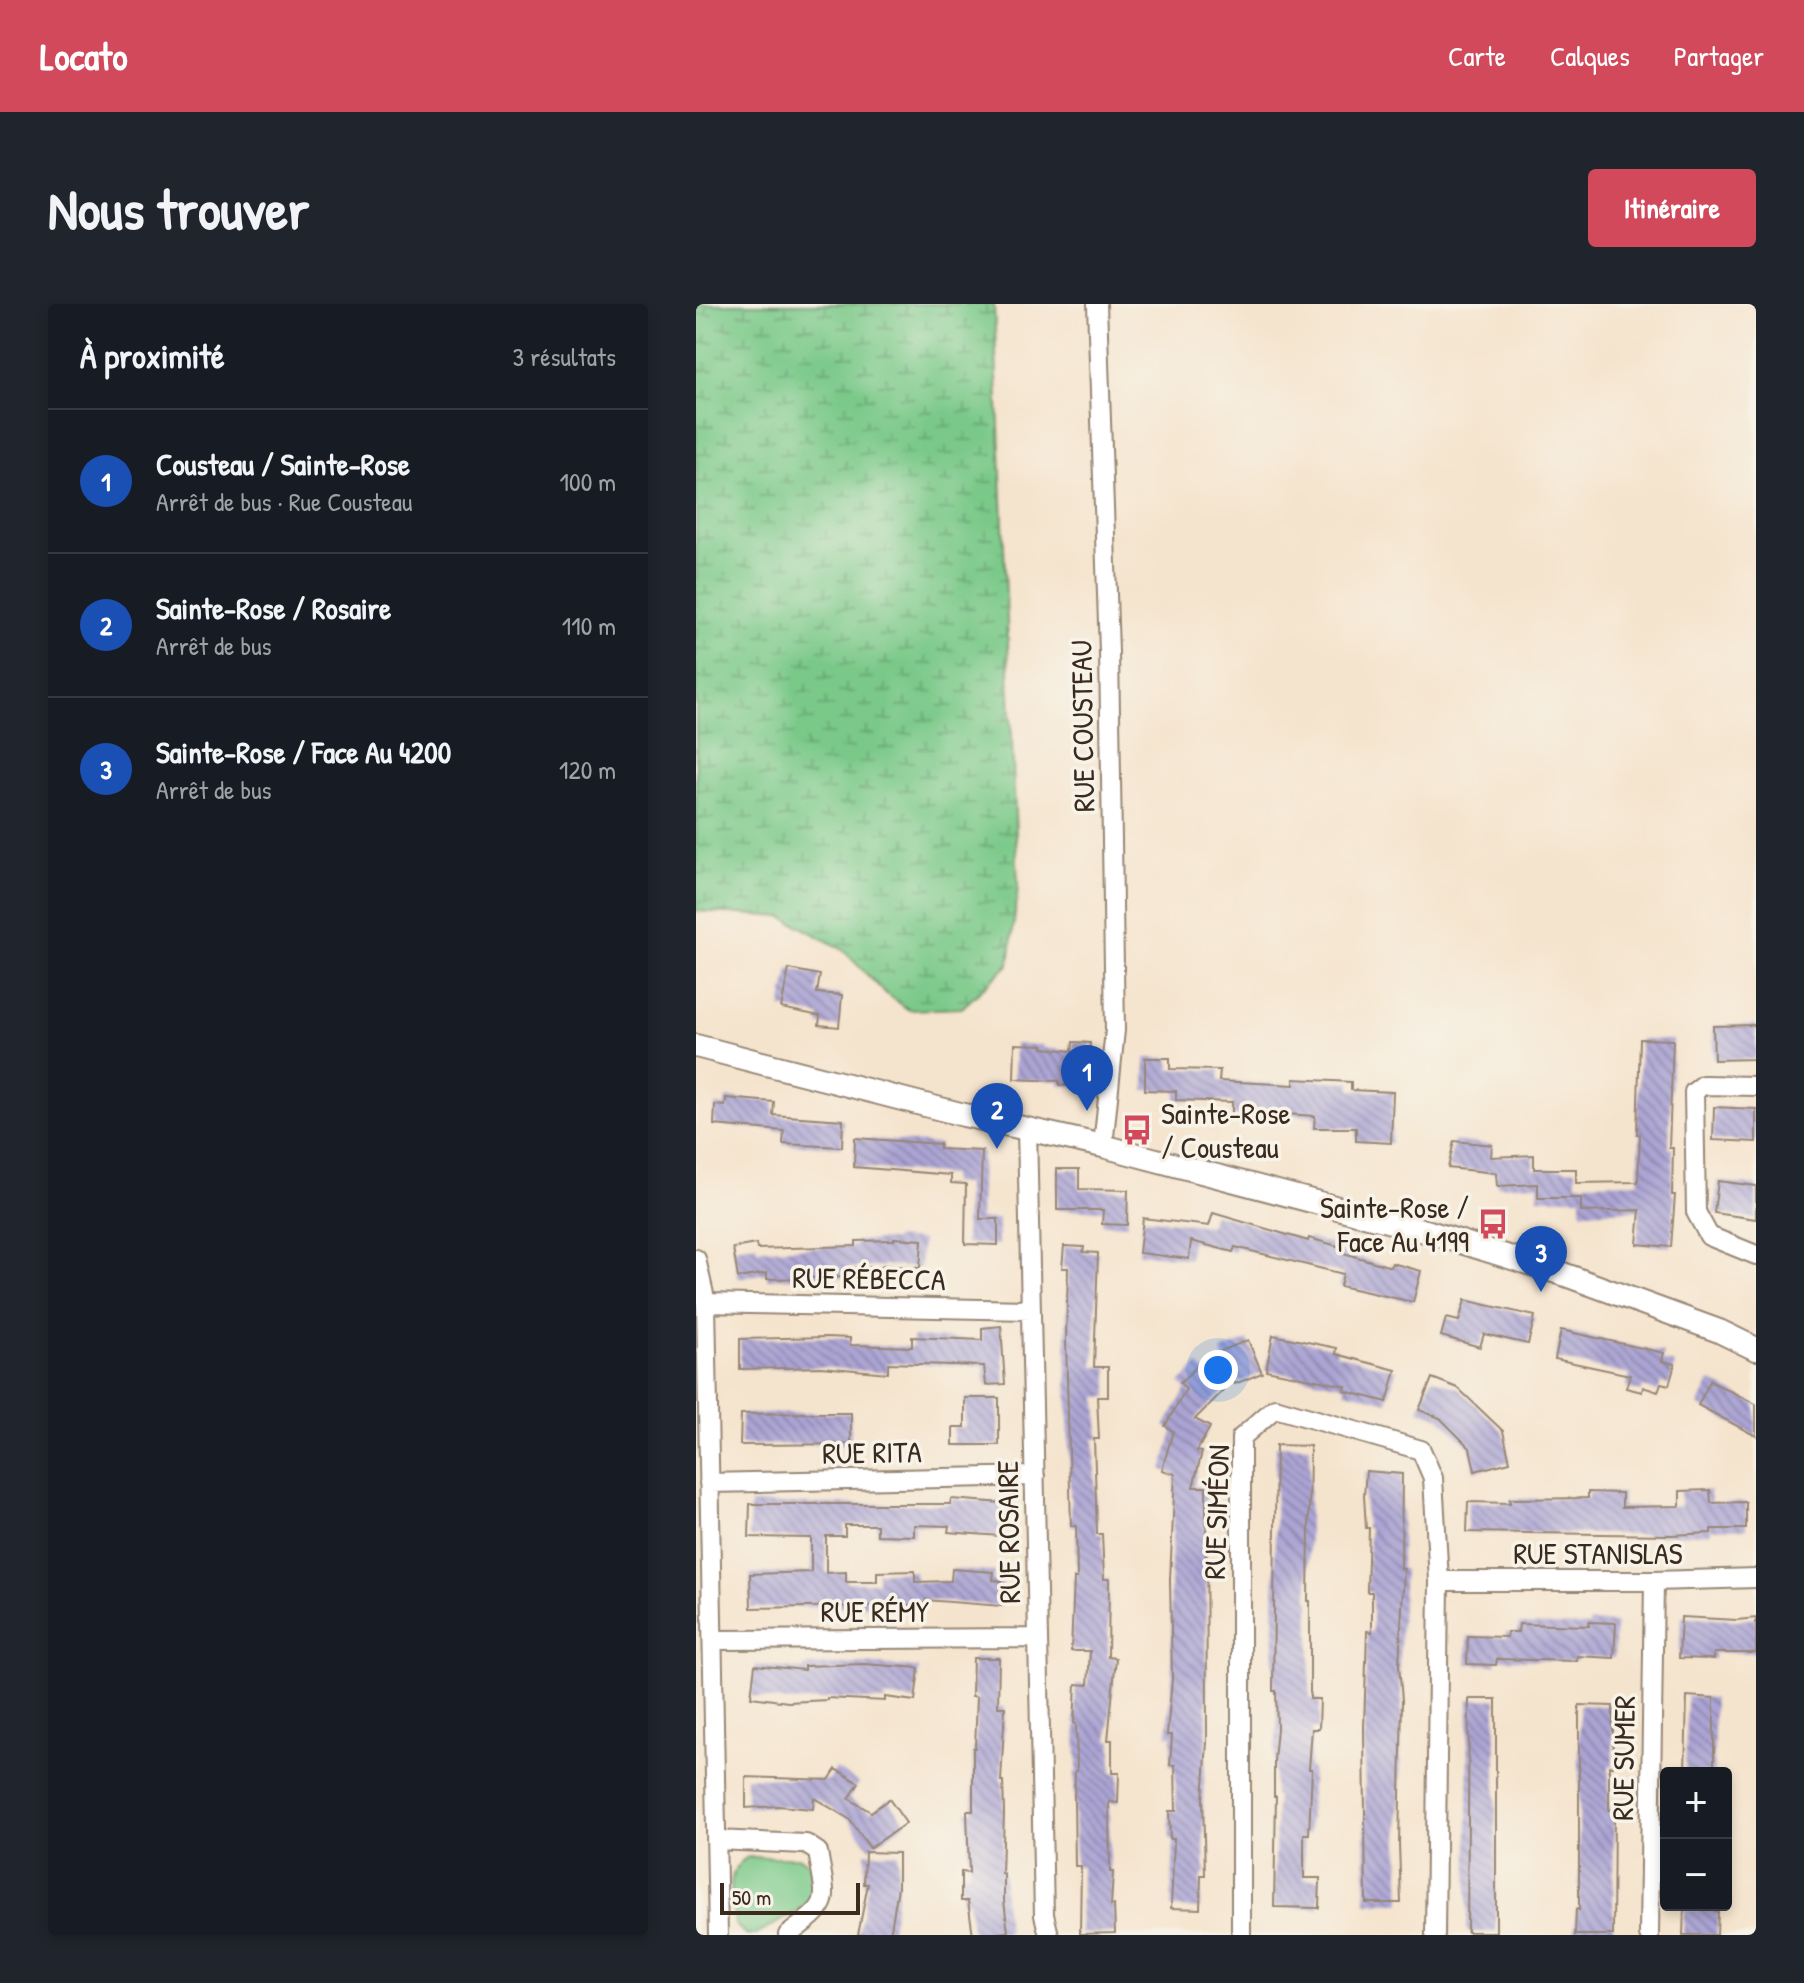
<!DOCTYPE html>
<html lang="fr">
<head>
<meta charset="utf-8">
<style>
  :root { --surface:#171b24; --page:#20242c; --text:#f1f3f6; --muted:#9ea1a6; --line:#363941; --accent:#d1495b }
  body { margin:0; font-family:"Patrick Hand",sans-serif; background:var(--page); color:var(--text) }
  .controls { position:absolute; right:24px; bottom:24px; display:grid; overflow:hidden; border-radius:8px; box-shadow:0 4px 12px #0003 }
  .controls button { width:72px; height:72px; display:grid; place-items:center; padding:0; border:0; border-bottom:2px solid var(--line); background:var(--surface); color:var(--text); font:40px sans-serif }
  .scale { position:absolute; left:24px; bottom:20px; width:140px; box-sizing:border-box; padding-left:8px; border:4px solid #3b2a1e; border-top:0; font-size:22px; line-height:28px; white-space:nowrap; color:#3b2a1e; -webkit-text-stroke:6px #f7f3e8; paint-order:stroke }
  .you { position:absolute; left:522px; top:1066px; width:28px; height:28px; margin:-20px; border:6px solid #fff; border-radius:50%; background:#1a73e8; box-shadow:0 0 0 12px #1a73e833 }
  .badge { display:grid; place-items:center; width:52px; height:52px; border-radius:50%; background:var(--accent); color:#fff; font-size:26px; font-weight:700 }
  .pin { position:absolute; translate:-50% -66px; filter:drop-shadow(0 2px 4px #0008) }
  .pin::after { content:''; position:absolute; top:42px; width:28px; height:24px; background:inherit; clip-path:polygon(0 0,100% 0,50% 100%) }
  .list { margin:0; padding:0; list-style:none }
  h2 { display:flex; justify-content:space-between; align-items:center; height:104px; margin:0; padding:0 32px; font-size:34px }
  h2 small { font-size:26px; font-weight:400; color:var(--muted) }
  .list li { display:grid; grid-template-columns:52px 1fr auto; gap:24px; align-items:center; box-sizing:border-box; height:144px; padding:0 32px; border-top:2px solid var(--line) }
  .list b { display:block; font-size:30px; white-space:nowrap }
  .list p { margin:0; font-size:26px; white-space:nowrap; color:var(--muted) }
  .list em { font-size:26px; font-style:normal; color:var(--muted) }
  .map { position:relative; flex:none; width:1060px; height:1631px; overflow:hidden; border-radius:8px }
  header { display:flex; align-items:center; gap:48px; box-sizing:border-box; height:112px; padding:0 40px; background:var(--accent); color:#fff }
  header strong { font-size:38px }
  nav { display:flex; gap:44px; margin-inline-start:auto; font-size:28px }
  .intro { display:flex; align-items:center; justify-content:space-between; box-sizing:border-box; height:192px; padding:0 48px }
  h1 { margin:0; font-size:56px }
  .button { padding:20px 36px; border-radius:8px; background:var(--accent); color:#fff; font-size:28px; font-weight:700 }
  main { display:flex; gap:48px; padding:0 48px }
  aside { flex:1; background:var(--surface); border-radius:8px; box-shadow:0 4px 12px #0003 }
  .map>svg:first-child { display:block }
  .green { fill:#7ac989; stroke:#5a7a54; stroke-width:2 }
  .wetland { fill:url(#wetland-marsh); stroke:#5a7a54; stroke-width:2 }
  .building { fill:url(#building-back-hatch) }
  .lines { fill:none; stroke-linecap:round; stroke-linejoin:round }
  .minor-casing { stroke:#988776; stroke-width:22 }
  .tertiary-casing { stroke:#988776; stroke-width:26 }
  .minor { stroke:#fff; stroke-width:18 }
  .tertiary { stroke:#fff; stroke-width:22 }
  .labels { text-anchor:middle; dominant-baseline:central; stroke-width:7; stroke-linejoin:round; paint-order:stroke }
  .street-label { font-size:30px; fill:#3b2a1e; stroke:#f7f3e8 }
  .poi-label { font-size:30px; fill:#3b2a1e; stroke:#f7f3e8; text-anchor:start }
</style>
</head>
<body>
<header>
<strong>Locato</strong>
<nav><a>Carte</a><a>Calques</a><a>Partager</a></nav>
</header>
<div class="intro"><h1>Nous trouver</h1><a class="button">Itinéraire</a></div>
<main>
<aside>
<h2>À proximité<small>3 résultats</small></h2>
<ul class="list">
<li><span class="badge" style="background:#1a4fb4">1</span><div><b>Cousteau / Sainte-Rose</b><p>Arrêt de bus · Rue Cousteau</p></div><em>100 m</em></li>
<li><span class="badge" style="background:#1a4fb4">2</span><div><b>Sainte-Rose / Rosaire</b><p>Arrêt de bus</p></div><em>110 m</em></li>
<li><span class="badge" style="background:#1a4fb4">3</span><div><b>Sainte-Rose / Face Au 4200</b><p>Arrêt de bus</p></div><em>120 m</em></li>
</ul>
</aside>
<div class="map">
<svg width="1060" height="1631" viewBox="0 0 1060 1631">
  <defs>
    <pattern id="wetland-marsh" width="20" height="14" patternUnits="userSpaceOnUse" patternTransform="scale(2)"><rect width="20" height="14" fill="#7ac989"/><path d="M1 5h8M5 5V1M11 12h8M15 12V8" fill="none" stroke="#65a36f"/></pattern>
    <pattern id="building-back-hatch" width="6" height="6" patternUnits="userSpaceOnUse" patternTransform="scale(2)"><rect width="6" height="6" fill="#aba4d4"/><path d="M-1 5l2 2M0 0l6 6M5-1l2 2" fill="none" stroke="#8c86ab"/></pattern>
  </defs>
  <rect width="100%" height="100%" fill="#f7f3e8"/>
  <filter id="ink" filterUnits="userSpaceOnUse"><feTurbulence type="fractalNoise" baseFrequency=".0125" numOctaves="2"/><feDisplacementMap in="SourceGraphic" scale="16" xChannelSelector="R" yChannelSelector="G"/><feConvolveMatrix kernelMatrix="1 2 1 2 8 2 1 2 1" color-interpolation-filters="sRGB"/></filter>
  <filter id="wash" filterUnits="userSpaceOnUse"><feTurbulence type="fractalNoise" baseFrequency=".006" numOctaves="4" result="noise"/><feDisplacementMap in="SourceGraphic" scale="32" xChannelSelector="R" yChannelSelector="G"/><feGaussianBlur stdDeviation="1.8" result="paint"/><feColorMatrix in="noise" values="0 0 0 0 0 0 0 0 0 0 0 0 0 0 0 0 0 1.4 0 .05"/><feComposite in="paint" operator="in"/></filter>
  <g filter="url(#wash)">
    <rect width="100%" height="100%" fill="#f5e4cd"/>
    <path class="green" d="M 52,1553 L 102,1553 L 110,1557 L 114,1562 L 118,1584 L 112,1601 L 60,1631 L 49,1630 L 39,1620 C 37,1595 26,1567 52,1553 Z"/>
    <path class="wetland" d="M 0,0 L 298,0 L 322,583 L 313,660 L 266,704 L 213,706 L 189,689 L 146,645 L 87,613 L 0,607 Z"/>
    <g id="blocks">
      <path class="building" d="M 93,665 L 124,671 L 121,689 L 146,691 L 143,723 L 123,721 L 124,712 L 85,704 Z
        M 1060,721 L 1060,755 L 1018,756 L 1017,722 Z
        M 944,735 L 977,736 L 973,844 L 977,844 L 976,891 L 979,891 L 975,943 L 941,940 L 944,906 L 885,908 L 885,894 L 842,894 L 842,880 L 801,882 L 800,869 L 752,864 L 758,837 L 796,841 L 795,853 L 838,851 L 838,865 L 880,865 L 880,879 L 942,878 L 944,830 L 941,830 Z
        M 377,738 L 394,739 L 390,783 L 363,781 L 363,777 L 318,775 L 319,740 L 347,741 L 347,744 L 376,747 Z
        M 449,754 L 474,754 L 474,765 L 524,766 L 523,777 L 598,781 L 598,775 L 655,778 L 655,786 L 697,788 L 695,839 L 660,837 L 660,824 L 618,824 L 619,812 L 573,809 L 573,813 L 536,812 L 536,798 L 480,796 L 480,787 L 449,786 Z
        M 30,794 L 78,798 L 77,811 L 147,816 L 146,843 L 87,840 L 88,827 L 18,821 L 19,801 L 29,802 Z
        M 1018,803 L 1060,805 L 1060,838 L 1017,836 Z
        M 159,834 L 244,840 L 243,845 L 286,847 L 284,915 L 302,915 L 302,941 L 269,940 L 270,880 L 255,879 L 255,871 L 158,863 Z
        M 361,865 L 383,865 L 383,885 L 432,886 L 431,921 L 406,920 L 407,906 L 361,906 Z
        M 1022,877 L 1060,882 L 1060,915 L 1018,909 Z
        M 517,909 L 612,937 L 613,934 L 645,943 L 644,948 L 695,963 L 696,959 L 725,967 L 717,998 L 644,982 L 647,970 L 539,943 L 537,948 L 495,937 L 493,955 L 443,949 L 447,914 L 513,922 Z
        M 198,934 L 226,936 L 224,964 L 187,961 L 187,963 L 152,964 L 152,973 L 71,975 L 71,969 L 42,974 L 37,944 L 60,940 L 61,945 L 160,942 L 160,937 L 198,936 Z
        M 368,942 L 388,943 L 387,948 L 402,949 L 398,1063 L 412,1063 L 412,1093 L 401,1093 L 403,1135 L 398,1135 L 401,1230 L 406,1230 L 408,1275 L 413,1275 L 412,1353 L 420,1354 L 412,1436 L 416,1436 L 416,1469 L 423,1469 L 422,1499 L 413,1498 L 414,1568 L 417,1568 L 415,1601 L 418,1601 L 419,1629 L 384,1630 L 385,1562 L 379,1562 L 378,1496 L 379,1467 L 381,1467 L 380,1420 L 378,1419 L 380,1380 L 392,1381 L 394,1347 L 375,1347 L 378,1274 L 381,1274 L 380,1222 L 375,1222 L 370,1036 L 372,964 L 366,964 Z
        M 769,996 L 839,1012 L 832,1040 L 788,1030 L 784,1043 L 745,1032 L 750,1014 L 763,1017 Z
        M 305,1022 L 309,1080 L 290,1081 L 288,1062 L 192,1059 L 192,1069 L 125,1063 L 44,1065 L 44,1035 L 131,1033 L 154,1034 L 154,1041 L 216,1043 L 216,1033 L 286,1036 L 286,1024 Z
        M 865,1026 L 968,1049 L 966,1057 L 979,1060 L 973,1081 L 965,1079 L 962,1088 L 947,1083 L 946,1088 L 930,1084 L 934,1071 L 859,1055 Z
        M 577,1031 L 641,1044 L 640,1050 L 700,1066 L 691,1098 L 649,1087 L 650,1082 L 570,1066 Z
        M 552,1036 L 566,1069 L 539,1080 L 525,1047 Z
        M 502,1061 L 528,1086 L 499,1115 L 514,1123 L 501,1147 L 506,1148 L 497,1183 L 510,1183 L 511,1438 L 507,1495 L 509,1571 L 505,1571 L 504,1605 L 475,1604 L 478,1535 L 474,1535 L 473,1507 L 480,1507 L 479,1461 L 474,1461 L 476,1431 L 471,1431 L 476,1375 L 474,1276 L 479,1170 L 466,1166 L 477,1127 L 469,1122 L 490,1085 L 484,1079 Z
        M 736,1074 L 762,1084 L 807,1127 L 814,1158 L 779,1167 L 774,1144 L 744,1114 L 723,1106 Z
        M 1014,1077 L 1060,1100 L 1060,1132 L 1002,1101 Z
        M 269,1094 L 303,1094 L 303,1141 L 257,1141 L 257,1123 L 269,1123 Z
        M 125,1109 L 155,1109 L 155,1140 L 44,1141 L 45,1110 Z
        M 580,1141 L 614,1142 L 612,1297 L 614,1297 L 614,1395 L 624,1395 L 623,1425 L 616,1425 L 613,1465 L 616,1465 L 613,1530 L 608,1530 L 608,1574 L 624,1574 L 623,1604 L 578,1603 L 580,1492 L 578,1492 L 578,1457 L 581,1424 L 580,1387 L 577,1387 Z
        M 670,1167 L 706,1170 L 705,1265 L 708,1265 L 703,1361 L 706,1396 L 703,1540 L 705,1599 L 670,1599 L 668,1424 L 671,1327 L 676,1328 L 676,1288 L 671,1288 L 673,1224 L 670,1224 L 668,1192 Z
        M 1014,1186 L 1015,1199 L 1050,1198 L 1050,1225 L 1015,1225 L 1015,1229 L 975,1231 L 771,1228 L 772,1198 L 814,1199 L 814,1195 L 892,1194 L 892,1188 L 926,1189 L 926,1203 L 984,1202 L 984,1187 Z
        M 255,1195 L 307,1199 L 304,1232 L 252,1228 L 253,1222 L 218,1221 L 218,1232 L 181,1231 L 181,1221 L 149,1221 L 149,1232 L 130,1232 L 130,1269 L 150,1268 L 150,1278 L 181,1278 L 181,1268 L 219,1267 L 219,1278 L 255,1277 L 256,1265 L 298,1268 L 297,1276 L 306,1277 L 305,1302 L 230,1296 L 230,1299 L 218,1301 L 55,1304 L 54,1270 L 115,1268 L 115,1234 L 53,1233 L 54,1200 L 254,1200 Z
        M 985,1313 L 1041,1316 L 1060,1314 L 1060,1349 L 1018,1349 L 1018,1355 L 983,1354 Z
        M 893,1318 L 920,1319 L 918,1354 L 881,1352 L 881,1357 L 801,1355 L 800,1361 L 771,1360 L 772,1332 L 811,1333 L 811,1328 L 822,1328 L 823,1320 L 893,1322 Z
        M 277,1354 L 303,1354 L 302,1403 L 309,1403 L 305,1477 L 307,1477 L 308,1508 L 306,1570 L 308,1570 L 308,1597 L 312,1628 L 286,1631 L 277,1631 L 272,1597 L 265,1597 L 265,1568 L 273,1569 L 271,1507 L 277,1507 L 277,1444 L 279,1444 L 281,1393 L 276,1392 Z
        M 168,1360 L 223,1364 L 219,1397 L 189,1393 L 189,1397 L 131,1394 L 131,1396 L 92,1398 L 55,1393 L 59,1361 L 108,1366 L 108,1362 Z
        M 991,1392 L 1018,1394 L 1018,1469 L 989,1469 Z
        M 773,1395 L 800,1395 L 800,1628 L 771,1628 Z
        M 883,1401 L 917,1402 L 917,1462 L 913,1462 L 913,1506 L 918,1506 L 917,1631 L 879,1631 L 880,1605 L 883,1606 Z
        M 140,1465 L 163,1479 L 153,1495 L 175,1508 L 193,1495 L 210,1519 L 174,1544 L 153,1515 L 118,1494 L 117,1505 L 82,1502 L 50,1504 L 50,1473 L 133,1476 Z
        M 169,1548 L 202,1549 L 202,1584 L 194,1631 L 162,1631 L 172,1580 L 168,1580 Z
        M 988,1605 L 1022,1607 L 1021,1631 L 987,1631 Z"/>
    </g>
  </g>
  <g filter="url(#ink)">
    <use href="#blocks" fill-opacity="0" stroke="#988776" stroke-width="2"/>
    <g class="lines">
      <g class="minor-casing">
        <path id="minor" d="M 401,0 L 413,348 L 419,726 L 407,842
          M 1060,782 L 1007,781 L 998,788 L 1000,908 L 1013,932 L 1060,951
          M 331,824 L 348,1611 L 353,1631
          M 0,955 L 10,999 L 22,1631
          M 10,999 L 335,1006
          M 13,1179 L 339,1172
          M 743,1277 L 958,1277 L 1060,1274
          M 17,1336 L 342,1334
          M 20,1536 L 110,1540 L 122,1548 C 131,1602 136,1597 92,1631
          M 545,1631 L 545,1134 L 579,1104 L 725,1146 L 737,1174 L 743,1277 L 739,1631
          M 953,1631 L 958,1277"/>
      </g>
      <g class="tertiary-casing">
        <path id="tertiary" d="M 0,742 L 268,811 L 407,842 L 733,928 L 867,970 L 1023,1027 L 1060,1045"/>
      </g>
      <use href="#minor" class="minor"/>
      <use href="#tertiary" class="tertiary"/>
    </g>
  </g>
  <defs>
    <g id="bus-bare" transform="scale(2.4)"><path d="M-5-6H5V4H4V6H2V4H-2V6H-4V4H-5ZM-3.5-4V0h7V-4ZM-3.5 1.2v1.5H-2V1.2ZM2 1.2v1.5H3.5V1.2Z" fill="#d1495b" stroke="#f7f3e8" stroke-width="2.5" paint-order="stroke"/></g>
  </defs>
  <g fill-rule="evenodd">
    <use href="#bus-bare" x="441" y="826"/>
    <use href="#bus-bare" x="797" y="920"/>
  </g>
  <g class="labels">
    <g class="street-label">
      <text transform="translate(386 422) rotate(-91)">RUE COUSTEAU</text>
      <text transform="translate(173 974) rotate(1)">RUE RÉBECCA</text>
      <text transform="translate(176 1148) rotate(-1)">RUE RITA</text>
      <text transform="translate(520 1208) rotate(-88)">RUE SIMÉON</text>
      <text transform="translate(312 1228) rotate(-91)">RUE ROSAIRE</text>
      <text x="902" y="1249">RUE STANISLAS</text>
      <text x="179" y="1307">RUE RÉMY</text>
      <text transform="translate(927 1454) rotate(-89)">RUE SUMER</text>
    </g>
    <g class="poi-label">
      <text x="465" y="809">Sainte-Rose<tspan x="465" dy="34">/ Cousteau</tspan></text>
      <text x="773" y="903" text-anchor="end">Sainte-Rose /<tspan x="773" dy="34">Face Au 4199</tspan></text>
    </g>
  </g>
</svg>
<div class="controls">
<button>+</button>
<button>−</button>
</div>
<div class="scale">50 m</div>
<div class="you"></div>
<div class="pin badge" style="left:391px;top:807px;background:#1a4fb4">1</div>
<div class="pin badge" style="left:301px;top:845px;background:#1a4fb4">2</div>
<div class="pin badge" style="left:845px;top:988px;background:#1a4fb4">3</div>
</div>
</main>
</body>
</html>
